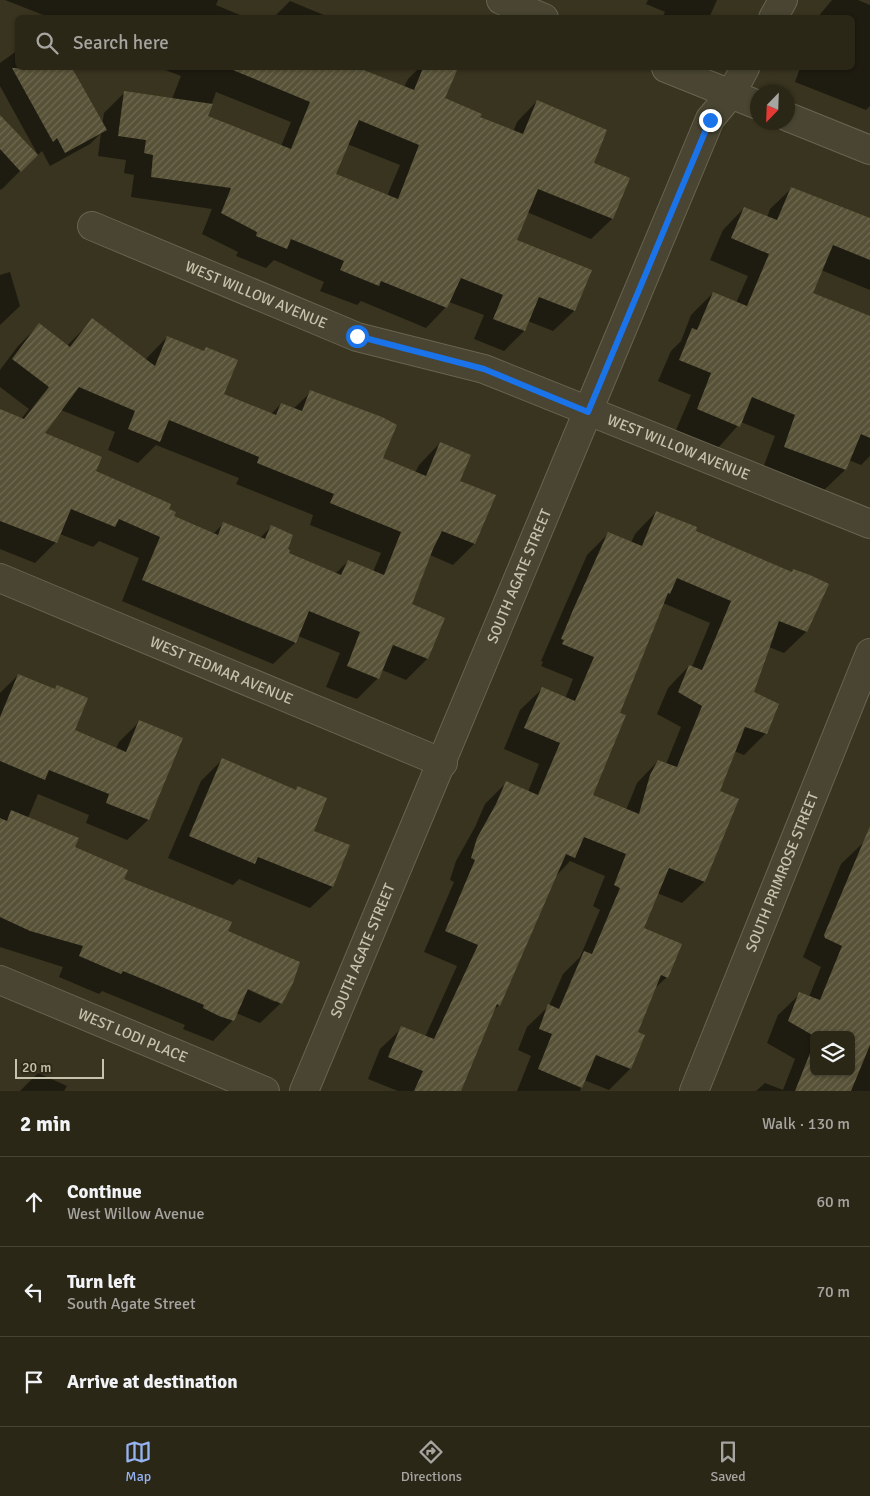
<!DOCTYPE html>
<html lang="en">
<head>
<meta charset="utf-8">
<style>
  :root { --surface:#2b2717; --page:#373324; --text:#f1f3f6; --muted:#a6a5a1; --line:#474436; --accent:#95b2f1 }
  body { margin:0; font-family:Signika,sans-serif; background:var(--page); color:var(--text) }
  .controls { position:absolute; right:15px; bottom:15px; display:grid; overflow:hidden; border-radius:8px; box-shadow:0 1px 4px #0004 }
  .controls button { width:45px; height:45px; display:grid; place-items:center; padding:0; border:0; border-bottom:1px solid var(--line); background:var(--surface); color:var(--text); font:25px sans-serif }
  .compass { position:absolute; left:750px; top:85px; width:45px; height:45px; border-radius:50%; background:var(--surface); box-shadow:0 1px 4px #0004; rotate:203deg }
  .scale { position:absolute; left:15px; bottom:12px; width:89px; box-sizing:border-box; padding-left:5px; border:2px solid #c6c3ac; border-top:0; font-size:14px; line-height:18px; white-space:nowrap; color:#c6c3ac; -webkit-text-stroke:4px #2e2a18; paint-order:stroke }
  .stop { position:absolute; width:15px; height:15px; margin:-11px; border:4px solid #1a73e8; border-radius:50%; background:#fff }
  .stop.end { background:#1a73e8; border-color:#fff; box-shadow:0 1px 5px #0008 }
  .list { margin:0; padding:0; list-style:none }
  h2 { display:flex; justify-content:space-between; align-items:center; height:65px; margin:0; padding:0 20px; font-size:21px }
  h2 small { font-size:16px; font-weight:400; color:var(--muted) }
  .list li { display:grid; grid-template-columns:32px 1fr auto; gap:15px; align-items:center; box-sizing:border-box; height:90px; padding:0 20px; border-top:1px solid var(--line) }
  .list b { display:block; font-size:19px; white-space:nowrap }
  .list p { margin:0; font-size:16px; white-space:nowrap; color:var(--muted) }
  .list em { font-size:16px; font-style:normal; color:var(--muted) }
  .icon { flex:none; width:28px; height:28px; fill:none; stroke:currentColor; stroke-width:2; stroke-linecap:round; stroke-linejoin:round }
  .map { position:relative; flex:none; width:870px; height:1091px; overflow:hidden }
  .search { position:absolute; background:var(--surface); box-shadow:0 1px 4px #0004; left:15px; right:15px; top:15px; height:55px; display:flex; align-items:center; gap:12px; box-sizing:border-box; padding:0 18px; border-radius:8px; color:var(--muted); font-size:19px }
  .sheet { height:335px; background:var(--surface) }
  nav { display:flex; justify-content:space-around; align-items:center; box-sizing:border-box; height:70px; border-top:1px solid var(--line); background:var(--surface); font-size:14px; color:var(--muted) }
  nav a { display:grid; justify-items:center; gap:2px }
  nav .on { color:var(--accent) }
  .map>svg:first-child { display:block }
  .shadow { fill:#0007; fill-rule:evenodd }
  .building { fill:url(#building-hatch); fill-rule:evenodd }
  .lines { fill:none; stroke-linecap:round; stroke-linejoin:round }
  .minor-casing { stroke:#676450; stroke-width:30 }
  .minor { stroke:#494532; stroke-width:28 }
  .route { stroke:#1a73e8; stroke-width:6 }
  .labels { text-anchor:middle; dominant-baseline:central; stroke-width:4; stroke-linejoin:round; paint-order:stroke }
  .street-label { font-size:15px; fill:#c6c3ac; stroke:#2e2a18 }
</style>
</head>
<body>
<div class="map">
<svg width="870" height="1091" viewBox="0 0 870 1091">
  <defs>
    <pattern id="building-hatch" width="6" height="6" patternUnits="userSpaceOnUse" patternTransform="scale(1.25)"><rect width="6" height="6" fill="#575237"/><path d="M-1 1l2-2M0 6l6-6M5 7l2-2" fill="none" stroke="#6e6951"/></pattern>
  </defs>
  <rect width="100%" height="100%" fill="#39341f"/>
  <path class="shadow" d="M 5,0 L 218,0 L 216,5 L 247,18 L 51,18 Z
    M 648,0 L 717,0 L 709,18 L 662,18 L 665,12 L 646,4 Z
    M 832,0 L 858,0 L 870,5 L 870,106 L 866,110 L 795,82 L 800,68 L 852,68 L 852,18 L 817,18 Z
    M 290,1 L 331,18 L 273,18 Z
    M 18,50 L 18,68 L 72,68 L 102,125 L 104,113 L 124,93 L 172,99 L 181,76 L 160,68 L 360,68 L 404,87 L 408,79 L 419,68 L 450,68 L 456,70 L 443,99 L 479,117 L 513,132 L 517,122 L 537,101 L 592,164 L 628,179 L 612,219 L 591,239 L 527,212 L 515,240 L 590,271 L 574,311 L 553,331 L 528,321 L 524,331 L 504,351 L 474,339 L 484,315 L 449,302 L 446,307 L 426,328 L 361,301 L 357,305 L 320,291 L 324,282 L 274,260 L 266,268 L 236,256 L 238,252 L 202,234 L 212,209 L 131,197 L 134,175 L 124,173 L 126,160 L 98,156 L 101,133 L 90,144 L 50,166 L 42,151 L 38,155 L 0,86 L 0,63 ZM 216,92 L 291,122 L 281,146 L 207,117 ZM 347,144 L 400,165 L 387,196 L 334,174 Z
    M 0,116 L 36,155 L 1,190 L 0,189 Z
    M 792,188 L 870,220 L 870,290 L 821,270 L 811,294 L 870,317 L 870,456 L 861,465 L 849,460 L 845,470 L 823,491 L 763,468 L 775,436 L 741,422 L 718,448 L 676,430 L 691,395 L 658,381 L 671,351 L 681,341 L 691,315 L 713,293 L 736,303 L 748,276 L 710,260 L 723,230 L 744,208 L 767,218 L 770,209 Z
    M 10,272 L 20,306 L 0,325 L 0,275 Z
    M 92,320 L 145,360 L 167,337 L 203,352 L 206,348 L 222,395 L 271,414 L 281,404 L 293,409 L 311,392 L 381,459 L 415,473 L 419,465 L 440,443 L 458,482 L 474,544 L 453,565 L 430,555 L 410,605 L 427,659 L 406,680 L 382,670 L 378,678 L 357,699 L 326,687 L 340,653 L 298,636 L 295,643 L 273,664 L 122,601 L 139,558 L 99,541 L 93,547 L 60,534 L 56,542 L 35,563 L 0,549 L 0,411 L 21,419 L 29,409 L 0,387 L 0,370 L 18,346 L 39,325 L 67,346 ZM 61,410 L 115,432 L 108,450 L 138,463 L 156,445 L 239,478 L 236,484 L 313,515 L 310,525 L 381,553 L 373,572 L 348,561 L 335,574 L 287,554 L 271,527 L 260,538 L 224,523 L 213,534 L 172,516 L 167,510 L 94,471 L 43,433 Z
    M 656,512 L 694,532 L 791,573 L 793,571 L 827,585 L 806,632 L 784,653 L 769,647 L 752,693 L 766,733 L 744,755 L 734,751 L 718,792 L 737,800 L 704,882 L 682,903 L 657,893 L 642,929 L 667,977 L 654,989 L 637,1033 L 644,1036 L 630,1069 L 609,1090 L 584,1080 L 580,1091 L 517,1091 L 531,1056 L 518,1050 L 527,1027 L 549,1006 L 563,974 L 580,957 L 600,910 L 593,906 L 605,876 L 570,861 L 556,876 L 499,1005 L 493,1011 L 459,1091 L 398,1091 L 368,1079 L 380,1049 L 402,1028 L 425,1037 L 457,966 L 424,952 L 454,882 L 450,880 L 456,861 L 475,827 L 485,804 L 507,782 L 528,792 L 539,764 L 504,749 L 520,710 L 542,689 L 565,699 L 573,679 L 541,666 L 543,662 L 541,661 L 587,555 L 608,534 L 631,543 L 635,534 ZM 663,603 L 710,623 L 692,667 L 689,666 L 668,688 L 657,714 L 681,727 L 666,764 L 658,761 L 637,783 L 626,810 L 591,795 L 619,714 Z
    M 18,675 L 54,690 L 57,687 L 73,731 L 116,749 L 119,742 L 140,721 L 181,738 L 148,820 L 127,840 L 86,823 L 89,815 L 38,794 L 28,818 L 123,880 L 226,932 L 281,1003 L 260,1023 L 236,1013 L 233,1020 L 213,1041 L 183,1029 L 185,1025 L 102,991 L 99,994 L 59,977 L 63,967 L 0,947 L 0,693 ZM 243,985 L 275,999 L 275,1002 L 242,987 Z
    M 222,760 L 294,791 L 298,787 L 313,831 L 349,846 L 332,887 L 310,908 L 239,879 L 233,885 L 168,858 L 201,781 Z
    M 863,843 L 870,846 L 870,1091 L 756,1091 L 765,1083 L 783,1090 L 795,1059 L 767,1043 L 778,1015 L 800,994 L 809,997 L 821,967 L 803,957 L 841,864 ZM 814,1035 L 851,1035 L 851,1072 L 814,1072 Z
    M 38,1073 L 67,1086 L 64,1091 L 20,1091 Z"/>
  <path class="building" d="M 12,68 L 72,68 L 107,130 L 65,153 L 57,138 L 53,142 Z
    M 228,68 L 359,68 L 414,90 L 423,68 L 458,68 L 445,98 L 482,114 L 480,117 L 523,134 L 537,100 L 607,130 L 594,163 L 630,178 L 613,219 L 538,189 L 517,240 L 592,270 L 575,311 L 539,297 L 525,331 L 493,319 L 503,295 L 461,278 L 447,308 L 381,281 L 379,286 L 340,270 L 344,261 L 291,239 L 287,249 L 256,236 L 257,232 L 221,213 L 231,188 L 151,177 L 153,155 L 144,153 L 146,140 L 118,136 L 124,91 L 213,104 L 208,116 L 291,149 L 310,102 ZM 359,120 L 419,145 L 398,199 L 336,174 Z
    M 0,115 L 38,155 L 21,172 L 0,149 Z
    M 791,187 L 870,218 L 870,260 L 833,245 L 813,293 L 870,316 L 870,438 L 861,434 L 846,470 L 784,447 L 795,415 L 752,397 L 740,427 L 697,409 L 711,373 L 679,360 L 692,328 L 697,330 L 713,292 L 747,306 L 769,254 L 731,238 L 744,207 L 777,220 Z
    M 92,318 L 155,366 L 167,336 L 204,351 L 206,347 L 238,360 L 224,394 L 276,415 L 281,403 L 302,411 L 310,390 L 382,417 L 397,425 L 383,458 L 426,476 L 440,442 L 471,455 L 460,481 L 496,495 L 475,544 L 442,531 L 433,549 L 412,604 L 445,618 L 428,659 L 393,645 L 379,679 L 347,666 L 360,632 L 309,611 L 296,643 L 142,580 L 160,537 L 119,519 L 115,527 L 71,509 L 57,543 L 0,521 L 0,409 L 24,419 L 49,387 L 12,359 L 39,323 L 70,347 ZM 79,387 L 135,411 L 128,429 L 160,442 L 169,420 L 259,457 L 257,463 L 334,494 L 330,503 L 401,532 L 384,575 L 348,560 L 341,575 L 289,553 L 290,550 L 288,549 L 293,535 L 271,525 L 265,539 L 223,522 L 218,535 L 174,516 L 176,512 L 169,509 L 171,504 L 96,471 L 102,457 L 45,433 Z
    M 656,511 L 697,527 L 696,531 L 792,572 L 793,569 L 810,575 L 829,584 L 807,632 L 779,621 L 754,692 L 779,704 L 767,734 L 745,727 L 720,791 L 739,799 L 705,882 L 669,868 L 644,928 L 682,944 L 668,978 L 661,975 L 638,1032 L 645,1035 L 631,1069 L 596,1055 L 582,1088 L 538,1069 L 552,1034 L 539,1029 L 548,1004 L 559,1009 L 584,951 L 592,954 L 620,888 L 614,885 L 626,854 L 584,837 L 575,858 L 566,854 L 500,1006 L 497,1004 L 461,1091 L 414,1091 L 423,1071 L 388,1057 L 401,1026 L 434,1039 L 478,945 L 445,931 L 475,860 L 471,858 L 477,838 L 496,804 L 506,781 L 538,795 L 560,743 L 524,728 L 542,687 L 575,701 L 594,657 L 562,644 L 564,640 L 561,639 L 573,610 L 608,532 L 642,546 ZM 677,578 L 731,601 L 702,670 L 689,665 L 678,692 L 702,706 L 677,767 L 658,760 L 650,775 L 639,814 L 593,795 L 626,715 L 620,713 L 668,593 L 670,594 Z
    M 18,674 L 55,689 L 57,685 L 88,698 L 75,730 L 126,752 L 139,720 L 183,738 L 149,820 L 106,803 L 109,794 L 49,770 L 45,780 L 0,761 L 0,717 Z
    M 222,758 L 296,790 L 297,786 L 327,798 L 314,831 L 350,845 L 333,887 L 258,857 L 255,864 L 189,836 Z
    M 11,810 L 79,838 L 75,847 L 128,870 L 124,879 L 232,922 L 228,931 L 300,962 L 293,983 L 282,1004 L 248,989 L 234,1021 L 219,1016 L 203,1008 L 204,1005 L 162,987 L 123,971 L 121,974 L 79,956 L 83,946 L 30,931 L 0,917 L 0,818 L 7,821 Z
    M 870,826 L 870,1045 L 851,1091 L 795,1091 L 814,1043 L 814,1072 L 851,1072 L 851,1035 L 814,1036 L 788,1021 L 799,992 L 820,1000 L 842,946 L 825,938 L 824,935 Z"/>
  <g class="lines">
    <g class="minor-casing">
      <g id="minor">
        <path d="M 501,0 L 544,18"/>
        <path d="M 773,18 L 783,0"/>
        <path d="M 666,68 L 758,105"/>
        <path d="M 788,117 L 870,150"/>
        <path id="s1" d="M 92,226 L 357,337 L 484,369 L 870,524"/>
        <path id="s2" d="M 0,578 L 443,763"/>
        <path id="s3" d="M 0,980 L 265,1091"/>
        <path id="s4" d="M 304,1091 L 710,119 L 731,94 L 745,68"/>
        <path id="s5" d="M 694,1091 L 870,653"/>
      </g>
    </g>
    <use href="#minor" class="minor"/>
  </g>
  <g class="lines">
    <path class="route" d="M 357,336 L 484,369 L 588,412 L 710,120"/>
  </g>
  <g class="labels">
    <g class="street-label">
      <text stroke="none"><textPath href="#s1" startOffset="178">WEST WILLOW AVENUE</textPath></text>
      <text stroke="none"><textPath href="#s1" startOffset="628">WEST WILLOW AVENUE</textPath></text>
      <text stroke="none"><textPath href="#s4" startOffset="558">SOUTH AGATE STREET</textPath></text>
      <text stroke="none"><textPath href="#s2" startOffset="240">WEST TEDMAR AVENUE</textPath></text>
      <text stroke="none"><textPath href="#s5" startOffset="236">SOUTH PRIMROSE STREET</textPath></text>
      <text stroke="none"><textPath href="#s4" startOffset="152">SOUTH AGATE STREET</textPath></text>
      <text stroke="none"><textPath href="#s3" startOffset="144">WEST LODI PLACE</textPath></text>
    </g>
  </g>
</svg>
<div class="controls">
<button><svg class="icon" aria-label="layers" viewBox="0 0 24 24"><path d="M12 4l9 5-9 5-9-5zM3 14l9 5 9-5"/></svg></button>
</div>
<svg class="compass" viewBox="-18 -18 36 36"><path d="M0-13l5 13h-10z" fill="#e53935"/><path d="M0 13l5-13h-10z" fill="#a6a5a1"/></svg>
<div class="scale">20 m</div>
<div class="stop" style="left:357px;top:336px"></div>
<div class="stop end" style="left:710px;top:120px"></div>
<div class="search"><svg class="icon" aria-label="search" viewBox="0 0 24 24"><circle cx="10" cy="10" r="6"/><path d="M15 15l6 6"/></svg>Search here</div>
</div>
<section class="sheet">
<h2>2 min<small>Walk · 130 m</small></h2>
<ul class="list">
<li><svg class="icon" aria-label="ahead" viewBox="0 0 24 24"><path d="M12 20V5M6 11l6-6 6 6"/></svg><div><b>Continue</b><p>West Willow Avenue</p></div><em>60 m</em></li>
<li><svg class="icon" aria-label="left" viewBox="0 0 24 24"><path d="M17 20v-9H6M10 6l-5 5 5 5"/></svg><div><b>Turn left</b><p>South Agate Street</p></div><em>70 m</em></li>
<li><svg class="icon" aria-label="arrive" viewBox="0 0 24 24"><path d="M6 21V4h12l-3 4 3 4H6"/></svg><div><b>Arrive at destination</b></div></li>
</ul>
</section>
<nav>
<a class="on"><svg class="icon" aria-label="map" viewBox="0 0 24 24"><path d="M3 6l6-2 6 2 6-2v14l-6 2-6-2-6 2zM9 4v14M15 6v14"/></svg>Map</a>
<a><svg class="icon" aria-label="directions" viewBox="0 0 24 24"><path d="M12 3l9 9-9 9-9-9zM9 14v-3h6M13 9l2 2-2 2"/></svg>Directions</a>
<a><svg class="icon" aria-label="saved" viewBox="0 0 24 24"><path d="M7 4h10v16l-5-4-5 4z"/></svg>Saved</a>
</nav>
</body>
</html>
